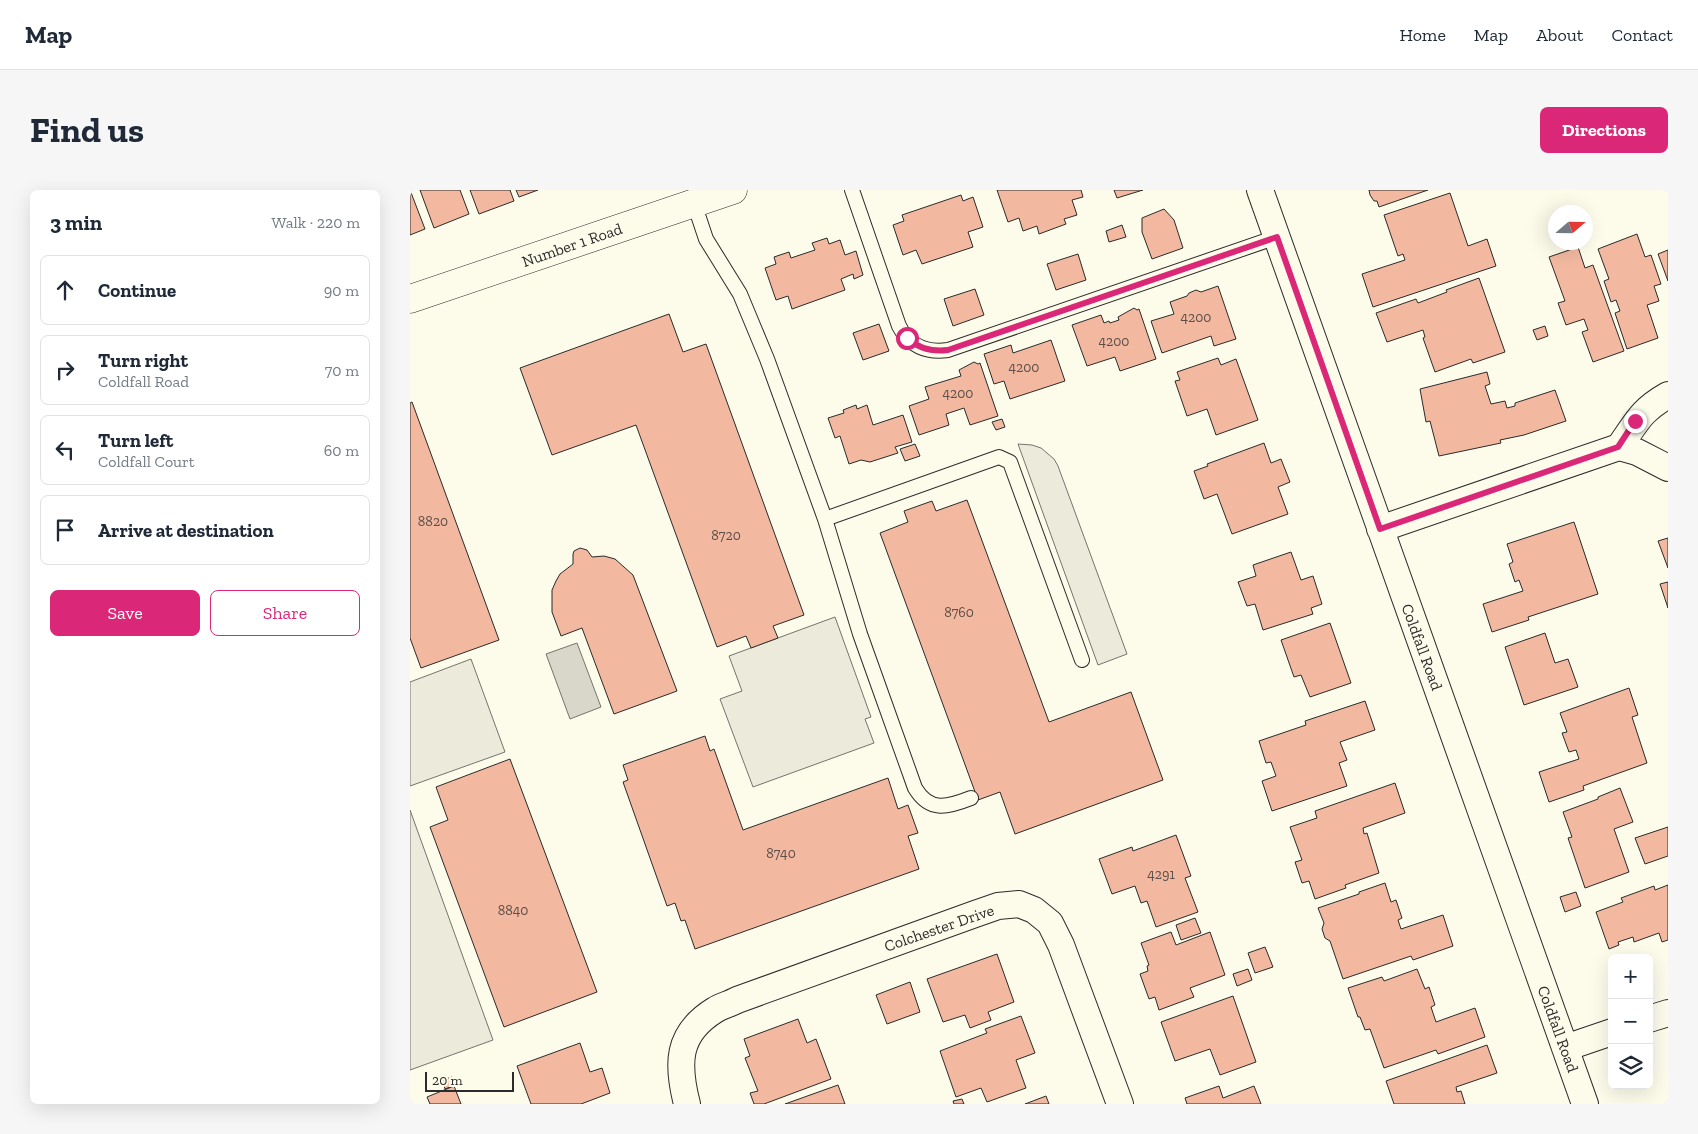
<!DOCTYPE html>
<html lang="en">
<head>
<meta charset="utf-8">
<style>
  :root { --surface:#fff; --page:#f6f6f7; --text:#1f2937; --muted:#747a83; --line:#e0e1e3; --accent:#db2777 }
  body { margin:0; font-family:"Zilla Slab",serif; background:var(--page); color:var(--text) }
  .controls { position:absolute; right:15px; bottom:15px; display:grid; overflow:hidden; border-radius:8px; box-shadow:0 5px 20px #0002 }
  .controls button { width:45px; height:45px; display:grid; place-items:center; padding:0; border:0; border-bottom:1px solid var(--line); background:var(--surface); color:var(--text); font:25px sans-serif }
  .compass { position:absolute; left:1138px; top:15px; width:45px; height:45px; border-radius:50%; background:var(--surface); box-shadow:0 5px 20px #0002; rotate:70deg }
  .scale { position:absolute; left:15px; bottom:12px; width:89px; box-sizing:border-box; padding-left:5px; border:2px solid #2b2b2b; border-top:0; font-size:14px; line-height:18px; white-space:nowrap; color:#2b2b2b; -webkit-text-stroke:4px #fdfbea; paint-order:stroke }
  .stop { position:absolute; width:15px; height:15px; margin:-11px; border:4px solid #db2777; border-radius:50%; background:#fff }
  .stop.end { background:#db2777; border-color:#fff; box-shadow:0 1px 5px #0008 }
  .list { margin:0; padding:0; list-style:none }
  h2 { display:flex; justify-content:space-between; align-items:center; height:65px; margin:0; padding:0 20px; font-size:21px }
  h2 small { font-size:16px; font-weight:400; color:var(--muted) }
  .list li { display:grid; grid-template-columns:32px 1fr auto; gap:15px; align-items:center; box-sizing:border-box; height:70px; margin:0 10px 10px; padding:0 10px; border:1px solid var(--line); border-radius:8px }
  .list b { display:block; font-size:19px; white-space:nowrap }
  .list p { margin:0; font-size:16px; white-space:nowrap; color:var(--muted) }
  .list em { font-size:16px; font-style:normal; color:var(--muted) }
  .actions { display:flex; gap:10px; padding:15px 20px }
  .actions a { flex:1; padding:11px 0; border:1px solid var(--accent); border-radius:8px; text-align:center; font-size:18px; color:var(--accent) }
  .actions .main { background:var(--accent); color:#fff }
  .icon { flex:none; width:28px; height:28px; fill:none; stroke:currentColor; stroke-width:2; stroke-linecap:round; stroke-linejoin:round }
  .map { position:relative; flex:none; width:1258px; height:914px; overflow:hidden; border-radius:8px }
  header { display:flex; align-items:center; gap:30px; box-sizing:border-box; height:70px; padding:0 25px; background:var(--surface); border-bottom:1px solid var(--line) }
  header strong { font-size:24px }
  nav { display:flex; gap:28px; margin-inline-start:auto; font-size:18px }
  .intro { display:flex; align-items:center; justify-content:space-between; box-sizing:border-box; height:120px; padding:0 30px }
  h1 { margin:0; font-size:35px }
  .button { padding:12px 22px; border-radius:8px; background:var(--accent); color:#fff; font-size:18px; font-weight:700 }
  main { display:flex; gap:30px; padding:0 30px }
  aside { flex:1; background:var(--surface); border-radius:8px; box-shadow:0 5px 20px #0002 }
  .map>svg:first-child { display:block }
  .parking { fill:#eceadb; stroke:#74746e }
  .water { fill:#d8d7c9; stroke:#74746e }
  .building { fill:#f2b8a0; stroke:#2b2b2b }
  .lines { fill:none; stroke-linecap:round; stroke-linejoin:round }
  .service-casing { stroke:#2b2b2b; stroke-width:16 }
  .minor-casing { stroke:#2b2b2b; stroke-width:28 }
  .secondary-casing { stroke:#2b2b2b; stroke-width:29 }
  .service { stroke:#fdfbea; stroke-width:14 }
  .minor { stroke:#fdfbea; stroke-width:26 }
  .secondary { stroke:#fdfbea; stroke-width:28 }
  .route { stroke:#db2777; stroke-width:6 }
  .labels { text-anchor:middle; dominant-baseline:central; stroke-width:4; stroke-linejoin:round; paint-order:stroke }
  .number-label { font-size:14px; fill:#5d4e48 }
  .street-label { font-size:16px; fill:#2b2b2b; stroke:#fdfbea }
</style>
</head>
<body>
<header>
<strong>Map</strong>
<nav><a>Home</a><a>Map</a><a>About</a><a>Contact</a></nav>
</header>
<div class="intro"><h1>Find us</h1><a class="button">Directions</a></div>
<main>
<aside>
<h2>3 min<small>Walk · 220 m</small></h2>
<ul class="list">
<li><svg class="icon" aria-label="ahead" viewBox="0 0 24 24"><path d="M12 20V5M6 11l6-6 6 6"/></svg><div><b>Continue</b></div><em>90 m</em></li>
<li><svg class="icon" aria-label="right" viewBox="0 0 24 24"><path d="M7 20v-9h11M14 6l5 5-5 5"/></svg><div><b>Turn right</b><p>Coldfall Road</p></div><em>70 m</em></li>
<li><svg class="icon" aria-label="left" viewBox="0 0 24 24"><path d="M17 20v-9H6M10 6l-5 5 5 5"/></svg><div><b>Turn left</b><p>Coldfall Court</p></div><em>60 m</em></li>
<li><svg class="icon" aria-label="arrive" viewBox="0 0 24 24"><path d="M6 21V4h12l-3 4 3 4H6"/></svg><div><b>Arrive at destination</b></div></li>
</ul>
<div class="actions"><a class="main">Save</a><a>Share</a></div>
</aside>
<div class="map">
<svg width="1258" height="914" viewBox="0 0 1258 914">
  <rect width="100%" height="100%" fill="#fdfbea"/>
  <path class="parking" d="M 608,254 L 622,255 L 631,258 L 644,269 L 648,276 L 717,464 L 688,475 Z
    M 425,427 L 461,527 L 455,529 L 464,553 L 343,597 L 310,509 L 332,501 L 319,466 Z
    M 61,469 L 95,562 L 0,596 L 0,492 Z
    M 0,620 L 83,850 L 0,880 Z"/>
  <path class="water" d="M 167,453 L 191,517 L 160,529 L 136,464 Z"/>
  <path class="building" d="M 0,0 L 15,39 L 0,45 Z
    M 10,0 L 50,0 L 59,24 L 24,38 Z
    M 60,0 L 100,0 L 104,11 L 69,24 Z
    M 106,0 L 128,0 L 109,7 Z
    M 587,0 L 671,0 L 673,7 L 662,10 L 667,25 L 654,29 L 656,34 L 629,44 L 627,36 L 613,41 L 609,28 L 598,32 Z
    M 704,0 L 733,0 L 707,8 Z
    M 959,0 L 1018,0 L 969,17 L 967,11 L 964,11 L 960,5 Z
    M 1040,3 L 1058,56 L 1077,49 L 1086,76 L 963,117 L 952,84 L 995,70 L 993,64 L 988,66 L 974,25 Z
    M 551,5 L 553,11 L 563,7 L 573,37 L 558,42 L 563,57 L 512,74 L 506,60 L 493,65 L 483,35 L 494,31 L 492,25 Z
    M 754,19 L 764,30 L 773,58 L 742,69 L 732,42 L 732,28 Z
    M 712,35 L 716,47 L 699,52 L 696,41 Z
    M 1227,44 L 1235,67 L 1241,65 L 1251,94 L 1244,96 L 1249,111 L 1237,115 L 1248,148 L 1217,159 L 1205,123 L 1210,121 L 1206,110 L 1201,112 L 1194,91 L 1199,89 L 1188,59 Z
    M 417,48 L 419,54 L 430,50 L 435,65 L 446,61 L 453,85 L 444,89 L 443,84 L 431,89 L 435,100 L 382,119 L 378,106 L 366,110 L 355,78 L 366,74 L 364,67 L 379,62 L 381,68 L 405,60 L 402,53 Z
    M 1168,57 L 1175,78 L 1183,75 L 1214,161 L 1183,172 L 1172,142 L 1178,140 L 1174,129 L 1156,135 L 1148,113 L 1155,111 L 1139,67 Z
    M 1258,60 L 1258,91 L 1248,64 Z
    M 668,64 L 676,90 L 646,100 L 637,74 Z
    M 1069,88 L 1095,162 L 1063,173 L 1061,169 L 1025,182 L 1013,148 L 1015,147 L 1013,140 L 977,152 L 966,123 L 1006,109 L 1008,113 L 1037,102 L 1036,100 Z
    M 808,96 L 826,149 L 804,156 L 801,146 L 752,163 L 741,131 L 764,124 L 760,112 L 777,106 L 779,103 L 786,100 L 791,102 Z
    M 565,99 L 574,125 L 543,136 L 534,109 Z
    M 724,118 L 727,120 L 729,119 L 746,169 L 710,181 L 705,167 L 677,176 L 662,135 L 691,125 L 694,133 L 699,131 L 700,133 L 709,130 L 708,127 Z
    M 259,124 L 273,162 L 296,154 L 394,425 L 363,436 L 368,448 L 341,458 L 336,446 L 307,457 L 226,235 L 142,265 L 110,178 Z
    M 469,134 L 479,161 L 453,170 L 443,143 Z
    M 1135,136 L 1138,146 L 1127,150 L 1123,140 Z
    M 641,150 L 655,191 L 600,209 L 594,191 L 584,194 L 574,164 L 601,155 L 603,163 Z
    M 808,168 L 811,175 L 826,169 L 848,230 L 806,245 L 797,219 L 777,226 L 765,191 L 770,190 L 767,182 Z
    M 564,172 L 568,174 L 570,173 L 588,226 L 560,235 L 554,218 L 536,224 L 539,235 L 509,245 L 499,216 L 519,209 L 515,197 L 551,186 L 549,180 Z
    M 1077,182 L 1080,194 L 1075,196 L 1081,214 L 1095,211 L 1097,218 L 1105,216 L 1105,213 L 1145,200 L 1156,231 L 1114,245 L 1090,250 L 1091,253 L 1029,266 L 1020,231 L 1016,232 L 1010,199 Z
    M 2,212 L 89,450 L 11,478 L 0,448 L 0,213 Z
    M 446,215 L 447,219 L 457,215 L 463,235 L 493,225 L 502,252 L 485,257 L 488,263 L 460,272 L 451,270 L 439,274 L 430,246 L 425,248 L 418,228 L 434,223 L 433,220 Z
    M 592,229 L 595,237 L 586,240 L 582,232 Z
    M 854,253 L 861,273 L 871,269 L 880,292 L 868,297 L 878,324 L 822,344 L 807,304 L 794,309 L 784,281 L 798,276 L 797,274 Z
    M 505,254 L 510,266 L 495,271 L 490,259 Z
    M 557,310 L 639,532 L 721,502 L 753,590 L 605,644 L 590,602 L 568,610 L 470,343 L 498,332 L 494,321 L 522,311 L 526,321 Z
    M 1164,332 L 1188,404 L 1118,427 L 1119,430 L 1082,442 L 1073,414 L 1113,401 L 1109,390 L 1105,392 L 1099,374 L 1103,372 L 1097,354 Z
    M 1258,348 L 1258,378 L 1248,351 Z
    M 170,358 L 177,360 L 182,367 L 194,366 L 205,369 L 223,385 L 267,501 L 204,524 L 172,438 L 151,446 L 142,422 L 142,400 L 146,391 L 150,384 L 163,374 L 163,364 L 164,361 Z
    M 881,362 L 891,390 L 903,386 L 912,414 L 901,418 L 903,424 L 853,440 L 845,414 L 837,416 L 828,392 L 846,386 L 843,375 Z
    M 1258,392 L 1258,418 L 1250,394 Z
    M 920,433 L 941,493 L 900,507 L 891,485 L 884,487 L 871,450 Z
    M 1135,443 L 1145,473 L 1158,469 L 1168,497 L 1114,515 L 1095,457 Z
    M 1219,498 L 1228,525 L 1222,527 L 1237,573 L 1173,596 L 1174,600 L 1139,612 L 1129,582 L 1169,569 L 1166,560 L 1159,562 L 1152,543 L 1157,542 L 1150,523 Z
    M 955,511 L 965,540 L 930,552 L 937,570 L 929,573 L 937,596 L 862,621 L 852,591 L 866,586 L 861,572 L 856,573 L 849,551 L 896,535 L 895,531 Z
    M 295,546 L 300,561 L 304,559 L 333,640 L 478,588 L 488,619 L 498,615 L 508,643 L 498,646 L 509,679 L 285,759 L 275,730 L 271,731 L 265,713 L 257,716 L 213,592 L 218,590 L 213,575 Z
    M 100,569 L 187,802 L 94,837 L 20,637 L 38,630 L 26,597 Z
    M 985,593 L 995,623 L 953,638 L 954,644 L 957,643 L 969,683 L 935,695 L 936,698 L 905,709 L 899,691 L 892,693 L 885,672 L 892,670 L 880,637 L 907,628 L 905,621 Z
    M 1210,598 L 1223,632 L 1204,639 L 1219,682 L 1175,698 L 1158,648 L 1162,647 L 1153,622 L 1188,609 L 1188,607 Z
    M 1258,637 L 1258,666 L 1235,674 L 1225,648 Z
    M 766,645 L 781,686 L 775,688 L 788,722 L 746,737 L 737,711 L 731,713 L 725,696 L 702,704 L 689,669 L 722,657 L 723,661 Z
    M 975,693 L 981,712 L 986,710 L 992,728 L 988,730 L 991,739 L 1033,725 L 1043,756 L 1003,770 L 1001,766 L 933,789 L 920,751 L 915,748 L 912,739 L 914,733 L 908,718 L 949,704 L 949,702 Z
    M 1258,695 L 1258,750 L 1252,752 L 1249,743 L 1224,752 L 1223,747 L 1208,752 L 1209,755 L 1199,759 L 1186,722 L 1213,712 L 1211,708 L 1244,696 L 1245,700 Z
    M 1166,702 L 1171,716 L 1155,722 L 1150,707 Z
    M 785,728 L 791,743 L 771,750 L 766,735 Z
    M 761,742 L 766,755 L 800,742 L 815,785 L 780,798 L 784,807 L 749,820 L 745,807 L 739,809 L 730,784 L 738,781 L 737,776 L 739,775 L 731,753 Z
    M 855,757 L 863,777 L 845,783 L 838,763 Z
    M 587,764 L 604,812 L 578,822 L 581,830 L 560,838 L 555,825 L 533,832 L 517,789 Z
    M 838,779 L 842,790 L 827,796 L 823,784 Z
    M 1007,779 L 1015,799 L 1019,797 L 1025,815 L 1021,817 L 1026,832 L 1065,818 L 1075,847 L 1028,864 L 1026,860 L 974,878 L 960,839 L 955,840 L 950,827 L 948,827 L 938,798 L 972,787 L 974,791 Z
    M 500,792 L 510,822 L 477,834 L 466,805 Z
    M 823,806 L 846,872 L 810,885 L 800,859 L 765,871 L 751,832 Z
    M 611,826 L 625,863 L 606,870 L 616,898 L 577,912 L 571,898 L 546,907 L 530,861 L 577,843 L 575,839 Z
    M 388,829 L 397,853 L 406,849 L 421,889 L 354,914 L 344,914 L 340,903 L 348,901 L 335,868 L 340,866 L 334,849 Z
    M 170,853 L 180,882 L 192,878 L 200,903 L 171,914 L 121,914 L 107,876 Z
    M 1077,855 L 1087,883 L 1046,897 L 1047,902 L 1051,901 L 1055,914 L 984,914 L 976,891 Z
    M 42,887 L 45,895 L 35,899 L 32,890 Z
    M 428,895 L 435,914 L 375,914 Z
    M 44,896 L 51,914 L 20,914 L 17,907 Z
    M 809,896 L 813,908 L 844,896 L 851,914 L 777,914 L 775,908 Z
    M 636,906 L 639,914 L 615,914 Z
    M 552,909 L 554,914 L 544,914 L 543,911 Z"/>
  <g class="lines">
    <g class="service-casing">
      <path id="service" d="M 442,0 L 489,136 C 499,156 517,163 538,160 L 867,47
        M 284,13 L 296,49 L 330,104 L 357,169 L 415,329 L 450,444 L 505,598 C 520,623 538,617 561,608
        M 415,329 L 589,267 L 600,272 L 672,470"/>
    </g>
    <g class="minor-casing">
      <path id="minor" d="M 850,0 L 1175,914
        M 1209,257 C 1227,232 1230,221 1258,205
        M 970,339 L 1209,257 L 1227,262 L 1258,278
        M 1239,829 L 1258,823
        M 1155,858 L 1202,842
        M 277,914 C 267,875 266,844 305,820 C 311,816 320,814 327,810 L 565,724 L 588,716 L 609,714 L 624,720 L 640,733 L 651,755 L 710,914"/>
    </g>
    <g class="secondary-casing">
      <path id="secondary" d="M 0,109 L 323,0"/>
    </g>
    <use href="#service" class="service"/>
    <use href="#minor" class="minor"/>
    <use href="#secondary" class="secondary"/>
  </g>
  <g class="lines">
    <path class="route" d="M 497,148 C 509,159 522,162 538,160 L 867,47 L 970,339 L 1208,257 L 1225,231"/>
  </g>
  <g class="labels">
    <g class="number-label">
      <text x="786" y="127">4200</text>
      <text x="704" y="151">4200</text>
      <text x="614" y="177">4200</text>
      <text x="548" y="203">4200</text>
      <text x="23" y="331">8820</text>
      <text x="316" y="345">8720</text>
      <text x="549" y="422">8760</text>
      <text x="371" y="663">8740</text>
      <text x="751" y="684">4291</text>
      <text x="103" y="720">8840</text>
    </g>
    <g class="street-label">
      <text transform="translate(162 55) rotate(-19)">Number 1 Road</text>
      <text transform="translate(1012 457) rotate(70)">Coldfall Road</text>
      <text transform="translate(529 738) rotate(-19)">Colchester Drive</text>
      <text transform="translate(1148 839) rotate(70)">Coldfall Road</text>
    </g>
  </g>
</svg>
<div class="controls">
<button>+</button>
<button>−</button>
<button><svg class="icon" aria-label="layers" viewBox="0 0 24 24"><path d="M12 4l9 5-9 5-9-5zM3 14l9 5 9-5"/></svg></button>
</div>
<svg class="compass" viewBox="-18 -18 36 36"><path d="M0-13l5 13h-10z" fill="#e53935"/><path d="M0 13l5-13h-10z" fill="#747a83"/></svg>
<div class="scale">20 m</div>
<div class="stop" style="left:497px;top:148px"></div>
<div class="stop end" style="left:1225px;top:231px"></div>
</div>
</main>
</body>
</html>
